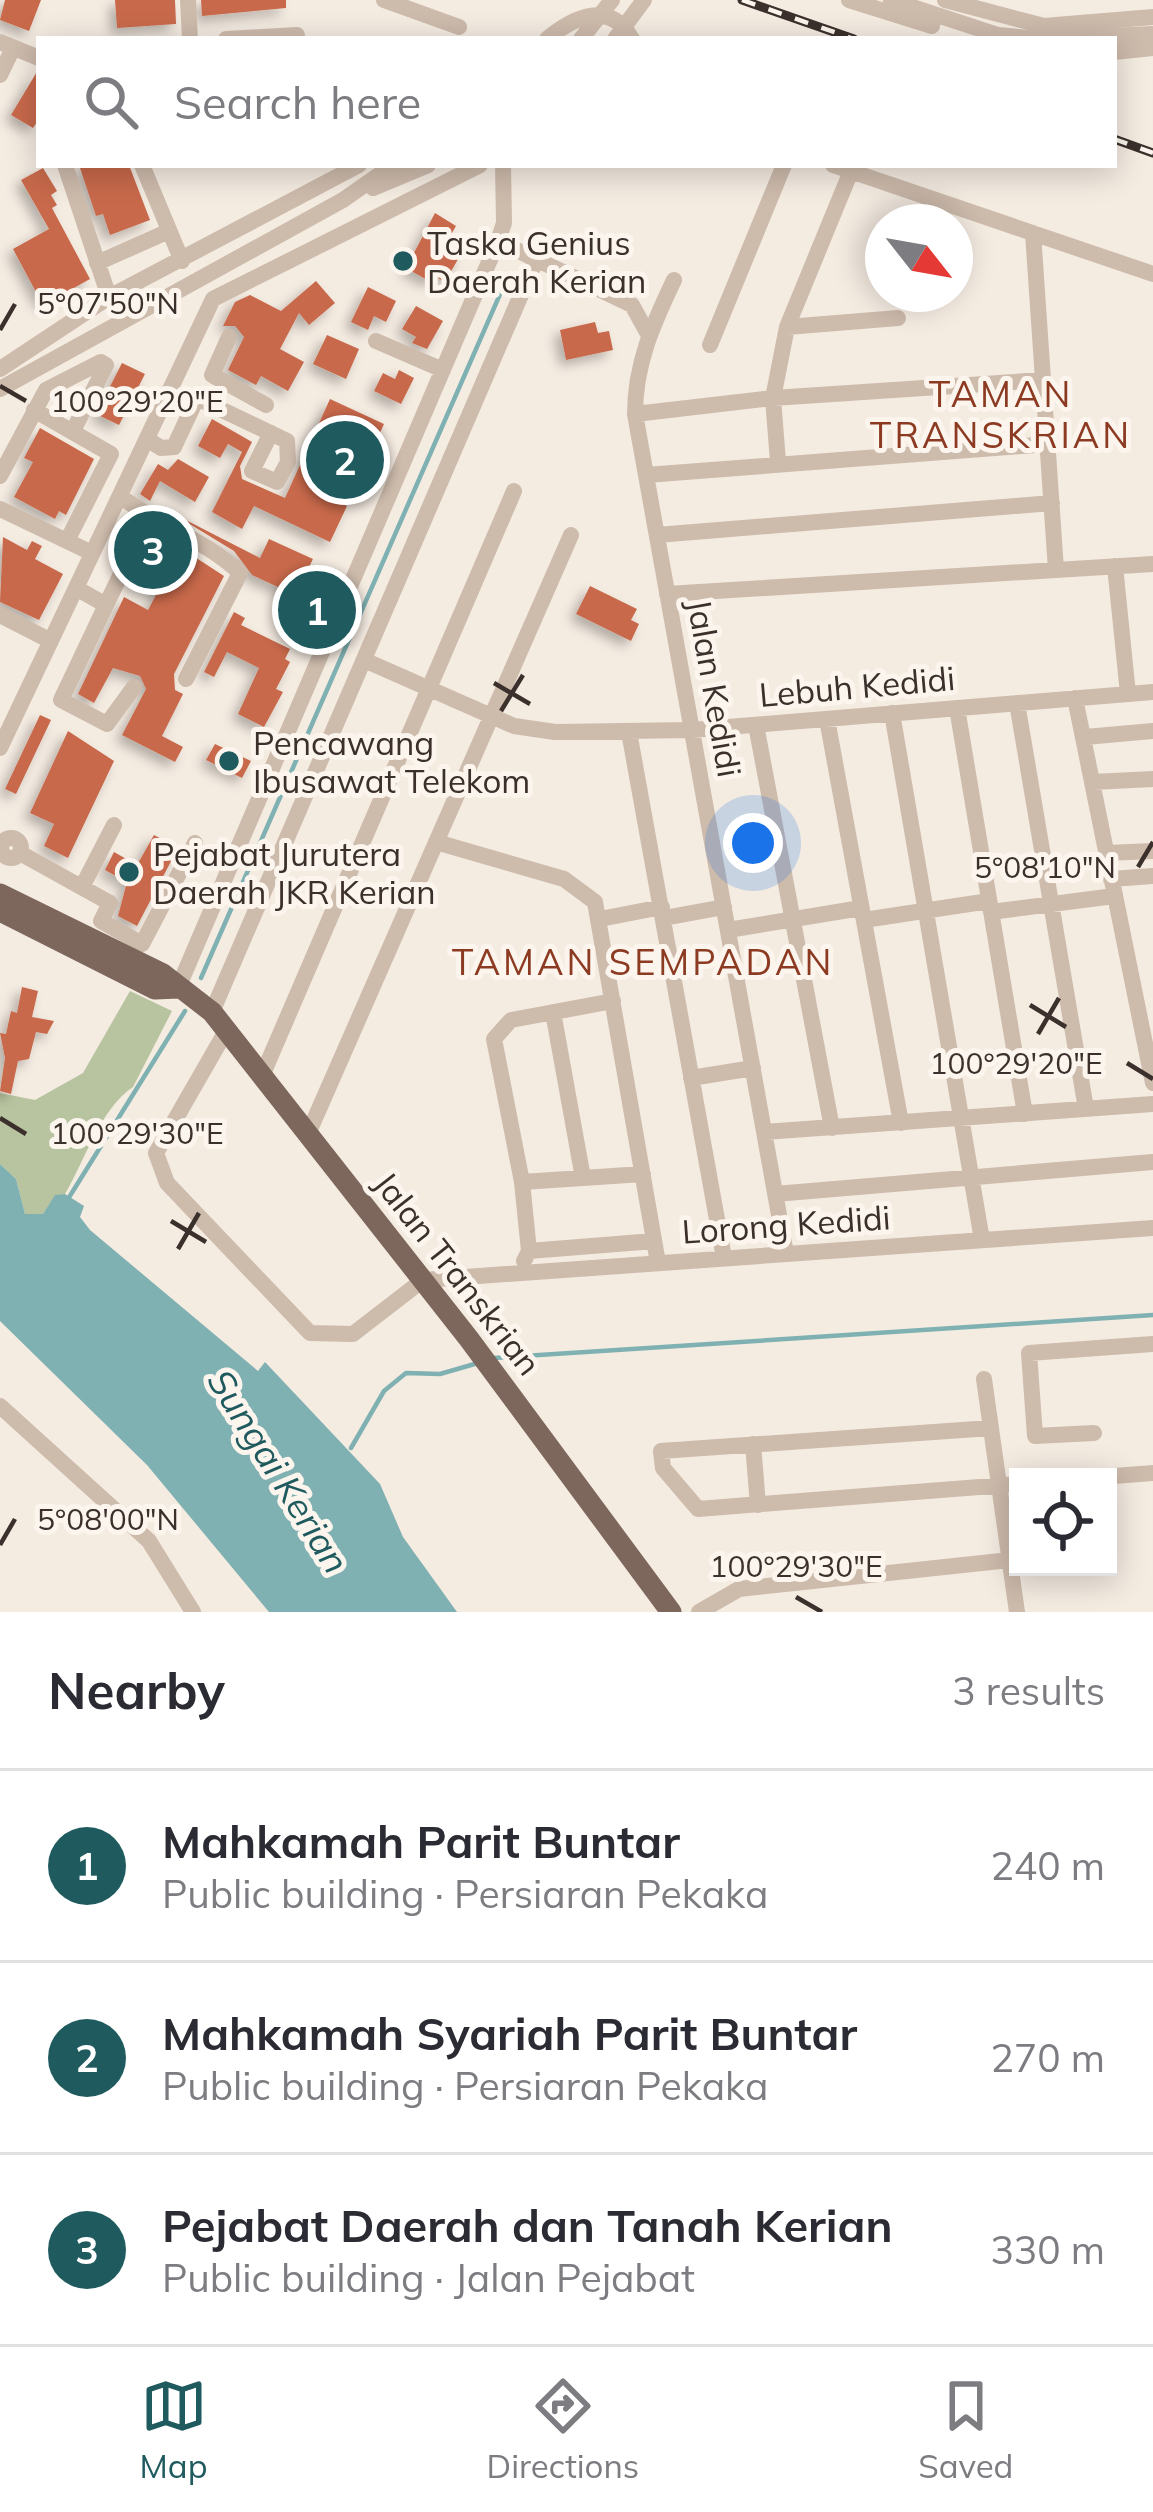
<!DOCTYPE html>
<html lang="en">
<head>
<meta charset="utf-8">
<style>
  :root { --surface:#fff; --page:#f7f7f7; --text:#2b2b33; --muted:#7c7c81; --line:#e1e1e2; --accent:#1f5a5e }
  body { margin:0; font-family:Mulish,sans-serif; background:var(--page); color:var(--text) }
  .controls { position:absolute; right:36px; bottom:36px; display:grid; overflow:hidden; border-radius:0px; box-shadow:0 6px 30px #0003 }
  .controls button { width:108px; height:108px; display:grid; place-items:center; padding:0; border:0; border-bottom:3px solid var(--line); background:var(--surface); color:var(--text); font:60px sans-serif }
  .compass { position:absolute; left:865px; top:204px; width:108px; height:108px; border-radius:50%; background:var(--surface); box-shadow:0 6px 30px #0003; rotate:121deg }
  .you { position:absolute; left:753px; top:843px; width:42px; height:42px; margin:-30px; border:9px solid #fff; border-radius:50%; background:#1a73e8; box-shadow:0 0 0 18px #1a73e833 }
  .badge { display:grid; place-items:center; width:78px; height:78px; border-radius:50%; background:var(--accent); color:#fff; font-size:39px; font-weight:700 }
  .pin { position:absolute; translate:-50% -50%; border:6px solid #fff; box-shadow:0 3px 12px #0006 }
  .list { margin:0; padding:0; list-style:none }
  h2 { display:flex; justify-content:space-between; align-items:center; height:156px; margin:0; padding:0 48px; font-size:51px }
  h2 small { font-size:39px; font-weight:400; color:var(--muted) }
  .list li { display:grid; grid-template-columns:78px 1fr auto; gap:36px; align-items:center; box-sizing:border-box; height:192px; padding:0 48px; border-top:3px solid var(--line) }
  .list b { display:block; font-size:45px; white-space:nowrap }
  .list p { margin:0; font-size:39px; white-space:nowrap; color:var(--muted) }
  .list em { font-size:39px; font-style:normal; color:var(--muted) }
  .icon { flex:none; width:66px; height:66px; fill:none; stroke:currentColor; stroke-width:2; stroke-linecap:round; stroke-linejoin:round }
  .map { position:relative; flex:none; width:1153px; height:1612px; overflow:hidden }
  .search { position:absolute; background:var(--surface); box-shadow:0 6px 30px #0003; left:36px; right:36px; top:36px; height:132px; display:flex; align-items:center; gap:30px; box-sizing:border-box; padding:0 42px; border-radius:0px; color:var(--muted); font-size:45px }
  .sheet { height:732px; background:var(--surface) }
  nav { display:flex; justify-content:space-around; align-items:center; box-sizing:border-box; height:168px; border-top:3px solid var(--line); background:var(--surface); font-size:33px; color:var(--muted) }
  nav a { display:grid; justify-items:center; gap:6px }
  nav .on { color:var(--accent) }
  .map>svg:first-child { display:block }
  .green { fill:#b8c4a0 }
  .water { fill:#7fb0b2 }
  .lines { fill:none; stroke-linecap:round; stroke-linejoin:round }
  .stream { stroke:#7fb0b2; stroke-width:4.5 }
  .building { fill:#c8694b; filter:url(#shadow) }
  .minor { stroke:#cdbbac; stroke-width:16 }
  .major { stroke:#7d675c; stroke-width:21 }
  .rail-casing { stroke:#3b302b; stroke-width:9 }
  .rail { stroke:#fbf5ee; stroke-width:4.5; stroke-dasharray:14; stroke-linecap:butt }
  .ticks { fill:none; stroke:#3b302b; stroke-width:4.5 }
  .poi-dot { fill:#1f5a5e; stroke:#fbf5ee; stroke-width:4.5 }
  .labels { text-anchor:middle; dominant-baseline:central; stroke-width:10; stroke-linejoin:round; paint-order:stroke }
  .poi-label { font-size:33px; fill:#3b302b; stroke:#fbf5ee; text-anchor:start }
  .street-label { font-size:33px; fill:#3b302b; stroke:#fbf5ee }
  .neighbourhood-label { font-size:36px; letter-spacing:3px; fill:#8c3b22; stroke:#fbf5ee }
  .water-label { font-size:36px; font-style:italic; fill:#1f5a5e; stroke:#fbf5ee }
  .ticks-label { font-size:30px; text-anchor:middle; fill:#3b302b; stroke:#fbf5ee; stroke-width:10; stroke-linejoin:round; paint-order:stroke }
</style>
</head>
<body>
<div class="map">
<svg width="1153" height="1612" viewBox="0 0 1153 1612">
  <defs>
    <filter id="shadow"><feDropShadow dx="-6" dy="6" stdDeviation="6" flood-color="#0004"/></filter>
  </defs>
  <rect width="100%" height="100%" fill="#f4ebe1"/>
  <path class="green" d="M 130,991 L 172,1011 L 133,1087 C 101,1108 85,1160 65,1194 L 55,1196 L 43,1214 L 25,1214 L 16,1179 L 0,1164 L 0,1093 L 35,1100 L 83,1073 Z"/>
  <path class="water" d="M 0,1164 L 16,1179 L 25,1214 L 43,1214 L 55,1195 L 65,1194 L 84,1206 L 80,1217 L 90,1230 L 258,1371 L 265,1362 L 380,1484 L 403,1537 L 457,1612 L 269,1612 L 147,1465 L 0,1321 Z"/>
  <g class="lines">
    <path class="stream" d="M 201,978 L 508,276
      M 68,1199 L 185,1011
      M 494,1358 L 1153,1315
      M 351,1448 L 384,1391 L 406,1373 L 440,1374 L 478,1363"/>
  </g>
  <path class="building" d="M 5,0 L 41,0 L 29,31 L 0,20 Z
    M 115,0 L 175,0 L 176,24 L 117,28 Z
    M 201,0 L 286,0 L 286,8 L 202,16 Z
    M 38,70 L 39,119 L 33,128 L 11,115 Z
    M 79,165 L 129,165 L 150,220 L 110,235 L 103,214 L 96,216 Z
    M 43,168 L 57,191 L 51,195 L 57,205 L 52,208 L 90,279 L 43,305 L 13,249 L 49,229 L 21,180 Z
    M 435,213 L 456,226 L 445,245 L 461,254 L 445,282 L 433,275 L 429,281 L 406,268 Z
    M 316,281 L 335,303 L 309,325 L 299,313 L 280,349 L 304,362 L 288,391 L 261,376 L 256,385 L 228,370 L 244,337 L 235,326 L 223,326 L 235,302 L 250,295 L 281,311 Z
    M 368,287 L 396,301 L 386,322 L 374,316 L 368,330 L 351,322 Z
    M 416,306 L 443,321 L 427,349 L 412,343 L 416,337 L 402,329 Z
    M 595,322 L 598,333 L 609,331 L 613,350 L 566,360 L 560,330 Z
    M 327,335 L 359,349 L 346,379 L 313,364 Z
    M 122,363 L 145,374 L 119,425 L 96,414 Z
    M 399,370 L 414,378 L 401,404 L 374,391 L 383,373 L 395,379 Z
    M 330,399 L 384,424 L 366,464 L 348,455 L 329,497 L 347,506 L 330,542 L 254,506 L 242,529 L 212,512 L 242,452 L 228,444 L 220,458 L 198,446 L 212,419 L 252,442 L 240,466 L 242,479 L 285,498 Z
    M 40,428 L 94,459 L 66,515 L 59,511 L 55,519 L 14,497 L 33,462 L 24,458 Z
    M 178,459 L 209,477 L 195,502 L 160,481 L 150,501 L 140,494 L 158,464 L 168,470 Z
    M 170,512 L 260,558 L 269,539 L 313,559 L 305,575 L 314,579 L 304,599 L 252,575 L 234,551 Z
    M 3,537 L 27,550 L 32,541 L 42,546 L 35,559 L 63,574 L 39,620 L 0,602 Z
    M 181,548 L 224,576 L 174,674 L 175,690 L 183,694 L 162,736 L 183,747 L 175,762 L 122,735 L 146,689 L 140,676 L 113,668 L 94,703 L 78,694 L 124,597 L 148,610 Z
    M 590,586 L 637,609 L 631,620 L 639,624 L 631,641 L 576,614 Z
    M 234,612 L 245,618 L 241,625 L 290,649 L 285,659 L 290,662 L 276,689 L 283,692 L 264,727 L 238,714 L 259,668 L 227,652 L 214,677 L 204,672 Z
    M 40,715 L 51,720 L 16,794 L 5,789 Z
    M 68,731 L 114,761 L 68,858 L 44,846 L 54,824 L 30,813 Z
    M 215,744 L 251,761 L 242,778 L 206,760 Z
    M 154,835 L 178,848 L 137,926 L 118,916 L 127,882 L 105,870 L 114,852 L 137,865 Z
    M 22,987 L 38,991 L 32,1017 L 54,1021 L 47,1034 L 36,1032 L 29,1059 L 18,1061 L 11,1094 L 0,1091 L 5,1058 L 0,1033 L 6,1034 L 11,1011 L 17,1013 Z"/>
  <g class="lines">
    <path class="minor" d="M 188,0 L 190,39
      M 384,0 L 459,27
      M 849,0 L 932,26
      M 891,0 L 998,35 L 1040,39
      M 945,0 L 1044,26 L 1153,17
      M 226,39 L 297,35
      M 547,39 C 575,16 610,0 632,39
      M 581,39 L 612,0
      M 615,39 L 644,0
      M 1045,39 L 1153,34
      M 0,42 L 39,58
      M 1114,52 L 1153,48
      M 0,75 L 13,48
      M 65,165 L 109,297
      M 142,165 L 182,261
      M 833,165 L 1153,274
      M 373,188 L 428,165
      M 1033,233 L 1056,570
      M 498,241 L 632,305 L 648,334
      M 97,263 L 169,231
      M 674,280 C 653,324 635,364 635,414 L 786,1254
      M 787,327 L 898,318
      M 229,337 L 212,375 L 266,405
      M 376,341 L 443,370
      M 710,345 L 784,165
      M 0,369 L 109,297 L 359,165
      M 0,389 L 343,200 L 393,165
      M 34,410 L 111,454 L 67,541
      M 635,414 L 773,398 L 1043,380
      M 73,431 L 106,365
      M 147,439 L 161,448 L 174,447 L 197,398 L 287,441 L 288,462 L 277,482 L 252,471 L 271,433
      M 778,462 L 773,398 L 787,327 L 851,171
      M 646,475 L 1048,444
      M 0,476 L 46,390 L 101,362 L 106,365
      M 120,496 C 157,525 206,540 240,573 L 186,679
      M 0,509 L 92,553
      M 657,535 L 1052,503
      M 1115,566 L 1128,694
      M 76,588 L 106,605 L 148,518
      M 667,594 L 1153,564
      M 106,605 L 61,700 L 107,724 L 134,687
      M 0,615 L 51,641
      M 364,660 L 514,726 L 555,732 L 692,730 L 1153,692
      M 1075,698 L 1153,1083
      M 1017,703 L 1086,1109
      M 957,708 L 1025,1114
      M 892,713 L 982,1240
      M 827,719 L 901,1123
      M 756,725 L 832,1128
      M 629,732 L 724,1258
      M 1085,737 L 1153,731
      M 0,748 L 213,299 L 480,165
      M 1093,782 L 1153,779
      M1 848a10 10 0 1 1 20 0a10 10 0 1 1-20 0Z
      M 436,842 L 564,879 L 595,902 L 658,1263
      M 20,853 L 110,903 L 101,921 L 142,944 L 195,843
      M 1107,853 L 1153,851
      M 1111,879 L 1153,876
      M 82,887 L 114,825
      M 991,912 L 1114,896
      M 664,918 L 724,907
      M 600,919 L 662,907
      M 864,920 L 989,901
      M 728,930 L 861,908
      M 178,988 L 498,241 L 504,223 L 503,165
      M 212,1012 L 536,260
      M 553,1012 L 583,1178
      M 226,1031 L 156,1153 L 167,1183 L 310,1333 L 353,1334 L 423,1280 L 1153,1228
      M 262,1076 L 514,491
      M 691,1078 L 753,1068
      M 764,1132 L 1153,1104
      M 308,1134 L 571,535
      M 522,1182 L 643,1174
      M 775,1194 L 1153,1162
      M 529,1251 L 522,1182 L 494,1039 L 511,1020 L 613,1001
      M 524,1261 L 529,1251 L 654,1241
      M 984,1379 L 1017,1612
      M 0,1406 L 149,1541 L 193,1612
      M 991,1428 L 661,1451 L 663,1468 L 698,1509 L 1018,1484
      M 1094,1433 L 1035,1436 L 1029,1353 L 1153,1344
      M 753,1444 L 758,1505
      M 1101,1477 L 1153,1473
      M 699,1612 L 739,1589 L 1010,1560"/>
    <path class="major" d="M 0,894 L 163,974 L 212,1012 L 469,1339 L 671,1612
      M 0,911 L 155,989 L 178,988"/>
    <g class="rail-casing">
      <path id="rail" d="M 742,0 L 854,39
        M 1114,139 L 1153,153"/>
    </g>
    <use href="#rail" class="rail"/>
  </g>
  <path class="ticks" d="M 0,330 L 15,304M 0,386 L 26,401M 494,683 L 530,704M 501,711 L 523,675M 1138,867 L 1153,842M 1030,1005 L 1066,1027M 1038,1034 L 1059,998M 1127,1063 L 1153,1079M 0,1118 L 26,1134M 171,1221 L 206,1242M 178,1249 L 199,1213M 0,1545 L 15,1519M 796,1597 L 822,1612"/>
  <g class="poi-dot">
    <circle cx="403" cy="261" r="12"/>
    <circle cx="229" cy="761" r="12"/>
    <circle cx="129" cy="872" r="12"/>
  </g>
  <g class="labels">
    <g class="poi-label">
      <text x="427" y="242">Taska Genius<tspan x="427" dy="38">Daerah Kerian</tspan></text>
      <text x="253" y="742">Pencawang<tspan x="253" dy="38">Ibusawat Telekom</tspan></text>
      <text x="153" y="853">Pejabat Jurutera<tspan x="153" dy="38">Daerah JKR Kerian</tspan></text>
    </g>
    <g class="street-label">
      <text transform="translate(857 686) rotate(-5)">Lebuh Kedidi</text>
      <text transform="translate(715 688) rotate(80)">Jalan Kedidi</text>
      <text transform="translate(786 1224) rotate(-4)">Lorong Kedidi</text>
      <text transform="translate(458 1273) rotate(52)">Jalan Transkrian</text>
    </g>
    <g class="neighbourhood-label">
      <text x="1001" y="393">TAMAN<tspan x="1001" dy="41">TRANSKRIAN</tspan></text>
      <text x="643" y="961">TAMAN SEMPADAN</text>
    </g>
    <g class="water-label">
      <text transform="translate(279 1471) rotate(58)">Sungai Kerian</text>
    </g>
  </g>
  <g class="ticks-label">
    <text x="108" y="314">5°07'50"N</text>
    <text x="137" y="412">100°29'20"E</text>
    <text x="1045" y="878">5°08'10"N</text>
    <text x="1016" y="1074">100°29'20"E</text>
    <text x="137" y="1144">100°29'30"E</text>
    <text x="108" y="1530">5°08'00"N</text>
    <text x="796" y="1577">100°29'30"E</text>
  </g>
</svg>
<div class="controls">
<button><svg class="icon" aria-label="locate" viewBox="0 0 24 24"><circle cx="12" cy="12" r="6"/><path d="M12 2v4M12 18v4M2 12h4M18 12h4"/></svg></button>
</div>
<svg class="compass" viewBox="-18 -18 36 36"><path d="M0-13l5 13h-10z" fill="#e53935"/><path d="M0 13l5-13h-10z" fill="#7c7c81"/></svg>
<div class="you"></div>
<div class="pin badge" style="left:317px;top:610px">1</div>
<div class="pin badge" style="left:345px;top:460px">2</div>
<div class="pin badge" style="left:153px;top:550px">3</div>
<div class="search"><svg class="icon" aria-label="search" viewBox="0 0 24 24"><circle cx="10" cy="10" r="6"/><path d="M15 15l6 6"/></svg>Search here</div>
</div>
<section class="sheet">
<h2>Nearby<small>3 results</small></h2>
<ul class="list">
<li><span class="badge">1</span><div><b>Mahkamah Parit Buntar</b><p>Public building · Persiaran Pekaka</p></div><em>240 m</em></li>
<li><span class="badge">2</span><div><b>Mahkamah Syariah Parit Buntar</b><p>Public building · Persiaran Pekaka</p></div><em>270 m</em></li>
<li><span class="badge">3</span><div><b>Pejabat Daerah dan Tanah Kerian</b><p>Public building · Jalan Pejabat</p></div><em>330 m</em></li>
</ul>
</section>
<nav>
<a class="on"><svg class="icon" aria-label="map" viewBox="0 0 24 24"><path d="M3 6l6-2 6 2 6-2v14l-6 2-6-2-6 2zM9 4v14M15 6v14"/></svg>Map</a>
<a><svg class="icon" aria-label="directions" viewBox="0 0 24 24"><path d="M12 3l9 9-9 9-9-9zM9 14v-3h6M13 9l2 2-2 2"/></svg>Directions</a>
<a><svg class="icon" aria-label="saved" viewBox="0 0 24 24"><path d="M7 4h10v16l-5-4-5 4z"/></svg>Saved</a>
</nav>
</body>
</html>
